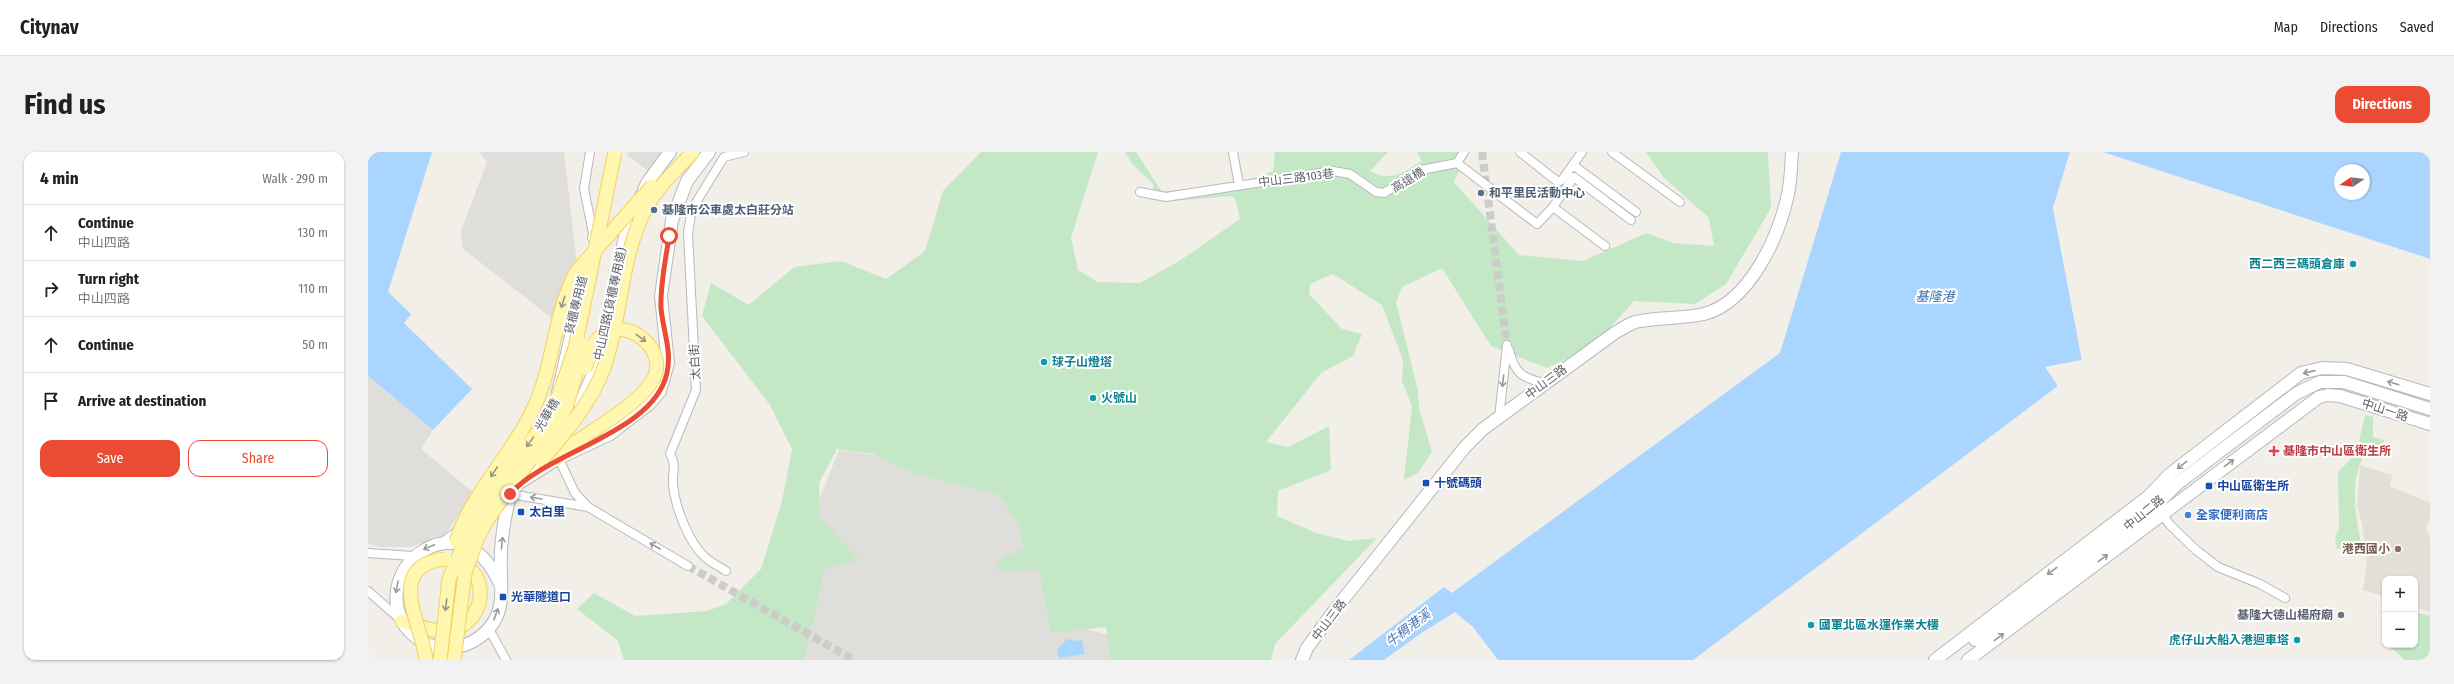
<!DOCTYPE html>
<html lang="en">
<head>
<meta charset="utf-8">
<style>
  :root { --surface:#fff; --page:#f2f2f2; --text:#202124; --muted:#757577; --line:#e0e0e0; --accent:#ec4b33 }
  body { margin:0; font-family:"Fira Sans Condensed","Noto Sans TC",sans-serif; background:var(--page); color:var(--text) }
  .controls { position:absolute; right:12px; bottom:12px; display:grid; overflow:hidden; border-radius:8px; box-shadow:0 1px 3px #0004 }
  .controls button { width:36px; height:36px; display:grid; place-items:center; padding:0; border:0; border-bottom:1px solid var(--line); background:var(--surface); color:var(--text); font:20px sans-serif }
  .compass { position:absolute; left:1966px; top:12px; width:36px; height:36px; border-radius:50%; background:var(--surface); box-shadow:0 1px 3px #0004; rotate:257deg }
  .stop { position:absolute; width:12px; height:12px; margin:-9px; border:3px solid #ec4b33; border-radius:50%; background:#fff }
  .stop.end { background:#ec4b33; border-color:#fff; box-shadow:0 1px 4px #0008 }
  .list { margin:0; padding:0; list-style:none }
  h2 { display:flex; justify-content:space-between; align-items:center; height:52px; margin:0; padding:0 16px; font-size:17px }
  h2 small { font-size:13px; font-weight:400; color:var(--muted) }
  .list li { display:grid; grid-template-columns:26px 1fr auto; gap:12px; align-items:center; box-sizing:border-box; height:56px; padding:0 16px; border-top:1px solid var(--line) }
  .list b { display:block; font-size:15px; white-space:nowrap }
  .list p { margin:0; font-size:13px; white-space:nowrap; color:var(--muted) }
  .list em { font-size:13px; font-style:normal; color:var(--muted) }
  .actions { display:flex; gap:8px; padding:12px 16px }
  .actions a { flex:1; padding:9px 0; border:1px solid var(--accent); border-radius:12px; text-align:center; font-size:14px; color:var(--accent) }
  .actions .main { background:var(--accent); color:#fff }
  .icon { flex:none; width:22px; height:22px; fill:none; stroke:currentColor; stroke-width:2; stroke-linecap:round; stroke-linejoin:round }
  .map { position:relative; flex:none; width:2062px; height:508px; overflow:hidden; border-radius:12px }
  header { display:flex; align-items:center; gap:24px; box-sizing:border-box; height:56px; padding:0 20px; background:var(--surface); border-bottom:1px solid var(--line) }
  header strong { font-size:19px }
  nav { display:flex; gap:22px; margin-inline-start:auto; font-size:14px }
  .intro { display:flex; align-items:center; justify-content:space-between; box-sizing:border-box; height:96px; padding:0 24px }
  h1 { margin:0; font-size:28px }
  .button { padding:10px 18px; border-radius:12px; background:var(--accent); color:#fff; font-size:14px; font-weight:700 }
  main { display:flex; gap:24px; padding:0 24px }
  aside { flex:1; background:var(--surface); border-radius:12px; box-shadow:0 1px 3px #0004 }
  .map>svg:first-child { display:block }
  .industrial { fill:#e0deda }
  .education { fill:#e1dfd6 }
  .green { fill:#c4e8c6 }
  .water { fill:#aad5ff; fill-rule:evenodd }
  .pier { fill:#f1efe8 }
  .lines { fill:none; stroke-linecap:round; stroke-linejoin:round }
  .street-tunnel { stroke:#ccccc8; stroke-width:8; stroke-dasharray:8 4; stroke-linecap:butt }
  .street-casing { stroke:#b8b9be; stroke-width:10 }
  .secondary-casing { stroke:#b6b9bf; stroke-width:14 }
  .primary-casing { stroke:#f4d25e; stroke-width:15 }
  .street { stroke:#fff; stroke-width:8 }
  .secondary { stroke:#fff; stroke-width:12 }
  .primary { stroke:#fff6af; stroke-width:13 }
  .primary-bridge-casing { stroke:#f4d25e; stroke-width:15; stroke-linecap:butt }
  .primary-bridge { stroke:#fff6af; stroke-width:13 }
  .oneway { stroke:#979681 }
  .oneway2 { stroke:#97999d }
  .route { stroke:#ec4b33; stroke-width:5 }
  .service-dot { fill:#5c6f8a; stroke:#fff; stroke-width:1.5 }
  .culture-dot { fill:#0f9aa8; stroke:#fff; stroke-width:1.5 }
  .health-dot { fill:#e0444e; stroke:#fff; stroke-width:1.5 }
  .transit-dot { fill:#1a4fb4; stroke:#fff; stroke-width:1.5 }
  .shop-dot { fill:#3f7fe0; stroke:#fff; stroke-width:1.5 }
  .education-dot { fill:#8d6e63; stroke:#fff; stroke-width:1.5 }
  .worship-dot { fill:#6b7280; stroke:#fff; stroke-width:1.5 }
  .labels { text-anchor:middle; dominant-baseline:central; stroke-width:4; stroke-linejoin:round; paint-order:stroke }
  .street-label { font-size:12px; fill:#5f6268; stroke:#fff }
  .service-label { font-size:12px; font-weight:bold; fill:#4e5e75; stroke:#fff; text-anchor:start }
  .culture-label { font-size:12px; font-weight:bold; fill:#0d838f; stroke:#fff; text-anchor:start }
  .health-label { font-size:12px; font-weight:bold; fill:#be3a42; stroke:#fff; text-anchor:start }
  .transit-label { font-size:12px; font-weight:bold; fill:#164399; stroke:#fff; text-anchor:start }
  .shop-label { font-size:12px; font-weight:bold; fill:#366cbe; stroke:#fff; text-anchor:start }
  .education-label { font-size:12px; font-weight:bold; fill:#785e54; stroke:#fff; text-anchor:end }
  .worship-label { font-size:12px; font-weight:bold; fill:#5b616d; stroke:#fff; text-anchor:end }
  .water-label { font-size:13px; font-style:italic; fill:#4274b4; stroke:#fff }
</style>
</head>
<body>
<header>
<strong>Citynav</strong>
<nav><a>Map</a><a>Directions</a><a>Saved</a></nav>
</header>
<div class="intro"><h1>Find us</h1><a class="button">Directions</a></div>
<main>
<aside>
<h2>4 min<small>Walk · 290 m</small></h2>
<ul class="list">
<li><svg class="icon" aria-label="ahead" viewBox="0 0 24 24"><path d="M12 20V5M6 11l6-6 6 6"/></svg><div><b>Continue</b><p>中山四路</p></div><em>130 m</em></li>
<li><svg class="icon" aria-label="right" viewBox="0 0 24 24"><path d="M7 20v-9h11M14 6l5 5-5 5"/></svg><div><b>Turn right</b><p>中山四路</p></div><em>110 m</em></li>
<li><svg class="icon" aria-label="ahead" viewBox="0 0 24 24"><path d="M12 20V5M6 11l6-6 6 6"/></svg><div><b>Continue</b></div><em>50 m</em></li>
<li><svg class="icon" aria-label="arrive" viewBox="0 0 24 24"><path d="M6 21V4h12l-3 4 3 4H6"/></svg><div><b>Arrive at destination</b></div></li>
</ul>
<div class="actions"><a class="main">Save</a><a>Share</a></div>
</aside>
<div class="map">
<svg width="2062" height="508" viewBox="0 0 2062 508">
  <rect width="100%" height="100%" fill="#f1efe8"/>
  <path class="industrial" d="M 111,0 L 196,0 L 211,129 L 185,167 L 94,96 L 93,79 L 119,10 Z
    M 260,0 L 298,0 L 282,20 L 259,3 Z
    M 0,224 L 65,278 L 53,297 L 106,341 L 76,384 L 42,395 L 14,395 L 0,392 Z
    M 471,298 L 642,321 L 691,471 L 847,508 L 437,508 L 441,373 Z"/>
  <path class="education" d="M 1992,313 L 2024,323 L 2022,334 L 2062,351 L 2062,366 L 2058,377 L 2062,385 L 2062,460 L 2047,455 L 2047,427 L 2017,427 L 2017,445 L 1995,438 L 1999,409 L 1994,372 L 1989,353 Z"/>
  <path class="green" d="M 613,0 L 730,0 L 703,86 L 710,118 L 730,130 L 772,131 L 813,108 L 872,67 L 868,49 L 864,44 L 806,49 L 787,48 L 785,32 L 764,12 L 757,0 L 768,0 L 794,40 L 877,30 L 905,19 L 907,0 L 1020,0 L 1002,19 C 1022,31 1036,20 1054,9 L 1049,0 L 1100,0 L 1086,30 L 1151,103 L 1215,109 L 1279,81 L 1305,91 L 1346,94 L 1341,66 L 1295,25 L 1278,0 L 1400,0 L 1403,56 L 1358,132 L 1327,152 L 1266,149 L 1225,195 L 1179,216 L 1123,194 L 1074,116 L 1034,135 L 1028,150 L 1050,239 L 1051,256 L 1064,300 L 1050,321 L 1036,328 L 1044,254 L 1034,229 L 1035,208 L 1014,153 L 965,122 L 942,132 L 941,142 L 974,177 L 994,182 L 985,204 L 953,221 L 898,290 L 920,295 L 961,274 L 963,318 L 910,339 L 909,364 L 948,381 L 981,389 L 1009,386 L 907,492 L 903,508 L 743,508 L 738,475 L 683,481 L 671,417 L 637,419 L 628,417 L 635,405 L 656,397 L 651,373 L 631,343 L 547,322 L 505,302 L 469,297 L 451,331 L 452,366 L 491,408 L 457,417 L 436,508 L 256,508 L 250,489 L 209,457 L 226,441 L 267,464 L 339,459 L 358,452 L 393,417 L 414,349 L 424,297 L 402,253 L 334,164 L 343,131 L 381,153 L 426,115 L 473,109 L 518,127 L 557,99 L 575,39 Z
    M 1997,263 L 2005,265 L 2005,285 L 2016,288 L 2014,298 L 2000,298 C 1979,327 1988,364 1994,397 L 1969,397 L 1967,386 L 1971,377 L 1970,320 L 1988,302 Z
    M 2047,460 L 2062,464 L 2062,508 L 2037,508 L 2021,494 L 2047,493 Z"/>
  <path class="water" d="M 0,0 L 64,0 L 20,140 L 43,162 L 36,171 L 104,237 L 65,278 L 0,224 Z
    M 1473,0 L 1702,0 L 1685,56 L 1714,208 L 1678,215 L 1690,234 L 1325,508 L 1130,508 L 1105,475 L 1087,460 L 1052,482 L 1016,508 L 981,508 L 1076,435 L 1084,441 L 1412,201 Z
    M 1735,0 L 2062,0 L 2062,107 ZM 1972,18 L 1996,18 L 1996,42 L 1972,42 Z
    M 699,487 L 710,489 L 714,487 L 717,502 L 691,506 L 689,497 Z"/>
  <path class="pier" d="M 1702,0 L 1704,0 L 1687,56 L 1716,209 L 1681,216 L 1691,235 L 1500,379 L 1690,234 L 1677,215 L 1714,208 L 1685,56 Z
    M 1733,0 L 2062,107 L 2062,109 L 1734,2 Z"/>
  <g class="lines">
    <path class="street-tunnel" d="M 1114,0 L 1139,193
      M 320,414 L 486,508"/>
    <g class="street-casing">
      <path id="street" d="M 222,0 L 216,37 L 225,81 L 224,86
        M 865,0 L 871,33
        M 1096,0 L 1089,11 L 1169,72 L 1185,55 L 1237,94
        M 1152,0 L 1190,30 L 1194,28 L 1214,0
        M 1244,0 L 1312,50
        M 1205,13 L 1268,60
        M 772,40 L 798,45 L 965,19 L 982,22 L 1008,40 L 1016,41 L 1053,18 L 1089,11
        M 1185,55 L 1206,25 L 1263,68
        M 1141,198 C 1147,221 1153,226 1177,231
        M 188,240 L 218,111
        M 1131,266 L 1139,193
        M 189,303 L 207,341 L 220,355
        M 142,342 L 220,355 L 320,414
        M 1792,359 L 1802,373 L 1828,398 L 1850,415 L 1892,432 L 1917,446
        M 0,401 L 45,404
        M 358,419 C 351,414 343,411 337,405 C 320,390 307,354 305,332 C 304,320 309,313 302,302 L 328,238 L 320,81 L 324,57 L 356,5 L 376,0
        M 0,439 L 34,469
        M 121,477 L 138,508"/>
    </g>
    <g class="secondary-casing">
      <path id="secondary" d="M 212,252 L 231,209 L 258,80 L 279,31 L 302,0
        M 144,339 L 151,331 L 189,307 L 242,282 L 281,252 L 292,239 L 300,211 L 293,144 L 304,68 L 319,29 L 341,0
        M 78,390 L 95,377
        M 131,430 C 93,346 0,415 37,474 C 45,484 56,493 69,495 C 100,500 130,480 133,447 C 134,432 132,415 133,399 C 134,379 138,360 142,342
        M 1607,488 L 1788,353 L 1809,332 L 1929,241 L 1952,230 L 1976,230 L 2062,257
        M 934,508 L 939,496 L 966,459 L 1097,295 L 1115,277 L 1248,180 C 1254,177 1261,172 1267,170 C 1290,165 1314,167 1336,162 C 1382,150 1411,84 1420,42 C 1423,29 1423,14 1424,0
        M 1567,508 L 1781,344 L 1802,322 L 1933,221 L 1954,216 L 1979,217 L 2062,242
        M 1600,508 L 1951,245 L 1960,243 L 1972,244 L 2062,272"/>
    </g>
    <g class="primary-casing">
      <path id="primary" d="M 189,307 L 202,292 L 211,288
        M 34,469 C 49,473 68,482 85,478 C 117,468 123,423 91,410"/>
    </g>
    <use href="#street" class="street"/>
    <use href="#secondary" class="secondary"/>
    <use href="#primary" class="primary"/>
    <g class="primary-bridge-casing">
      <path id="primary-bridge" d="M 211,288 C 232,274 275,248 286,226 C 301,194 252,160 229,188 C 223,196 221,207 217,216
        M 173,309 C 197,281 223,251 236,216 C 254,165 252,107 277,58 C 288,36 308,18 325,0
        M 88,389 C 105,339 146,301 167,253 C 186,211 186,162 208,120 L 284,34
        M 58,508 C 55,474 15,414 77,407
        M 72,508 L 81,427 L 102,378 L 117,353 L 171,278 L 191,243 L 207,196 L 247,0
        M 86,508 L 97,421 L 109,387 L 119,368 L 191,268 L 198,256 L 216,193"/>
    </g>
    <use href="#primary-bridge" class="primary-bridge"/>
  </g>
  <defs><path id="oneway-shaft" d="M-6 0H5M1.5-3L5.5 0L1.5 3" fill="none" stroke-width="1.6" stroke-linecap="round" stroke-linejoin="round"/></defs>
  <g class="oneway">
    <use href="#oneway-shaft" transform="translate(195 150) rotate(107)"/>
    <use href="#oneway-shaft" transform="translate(273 186) rotate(37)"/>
    <use href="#oneway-shaft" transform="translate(162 290) rotate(126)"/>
    <use href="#oneway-shaft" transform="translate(126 320) rotate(124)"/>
    <use href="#oneway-shaft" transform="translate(78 453) rotate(97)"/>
  </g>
  <g class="oneway2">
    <use href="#oneway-shaft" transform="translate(1941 220) rotate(167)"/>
    <use href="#oneway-shaft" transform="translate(1135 229) rotate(97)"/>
    <use href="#oneway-shaft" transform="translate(2025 231) rotate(-163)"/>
    <use href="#oneway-shaft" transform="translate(1861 311) rotate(-37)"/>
    <use href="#oneway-shaft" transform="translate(1814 313) rotate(142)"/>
    <use href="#oneway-shaft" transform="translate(168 346) rotate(-171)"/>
    <use href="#oneway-shaft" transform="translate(134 391) rotate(-84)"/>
    <use href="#oneway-shaft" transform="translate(287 394) rotate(-150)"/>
    <use href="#oneway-shaft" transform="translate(61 395) rotate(158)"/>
    <use href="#oneway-shaft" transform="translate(1735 406) rotate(-37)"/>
    <use href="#oneway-shaft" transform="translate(1684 419) rotate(143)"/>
    <use href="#oneway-shaft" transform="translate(29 435) rotate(100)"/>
    <use href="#oneway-shaft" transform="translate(128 462) rotate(-70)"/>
    <use href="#oneway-shaft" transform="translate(1631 485) rotate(-37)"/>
  </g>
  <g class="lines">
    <path class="route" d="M 142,342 C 180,299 286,281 299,221 C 304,198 295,179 293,156 C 292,132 298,107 301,84"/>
  </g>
  <g class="service-dot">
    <circle cx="1113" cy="41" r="4"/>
    <circle cx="286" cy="58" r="4"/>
  </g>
  <g class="culture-dot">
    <circle cx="1985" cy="112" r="4"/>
    <circle cx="676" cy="210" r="4"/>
    <circle cx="725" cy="246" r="4"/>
    <circle cx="1443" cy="473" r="4"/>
    <circle cx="1929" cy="488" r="4"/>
  </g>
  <path class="health-dot" d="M1904 293h4v4h4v4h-4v4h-4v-4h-4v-4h4z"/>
  <g class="transit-dot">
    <rect x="1054" y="327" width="8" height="8" rx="2"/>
    <rect x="1837" y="330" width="8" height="8" rx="2"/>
    <rect x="149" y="356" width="8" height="8" rx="2"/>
    <rect x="131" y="441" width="8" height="8" rx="2"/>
  </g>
  <circle class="shop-dot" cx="1820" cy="363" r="4"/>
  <circle class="education-dot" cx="2030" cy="397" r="4"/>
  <circle class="worship-dot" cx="1973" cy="463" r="4"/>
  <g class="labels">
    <g class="street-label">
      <text transform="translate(928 26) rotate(-7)">中山三路103巷</text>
      <text transform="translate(1040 28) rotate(-31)">高遠橋</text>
      <text transform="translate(242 152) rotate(-78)">中山四路(貨櫃專用道)</text>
      <text transform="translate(208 153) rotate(-76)">貨櫃專用道</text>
      <text transform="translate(327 210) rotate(-93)">太白街</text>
      <text transform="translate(1178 230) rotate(-37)">中山三路</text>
      <text transform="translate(2017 258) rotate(18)">中山一路</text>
      <text transform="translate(179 263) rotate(-59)">光華橋</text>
      <text transform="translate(1776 361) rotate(-39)">中山二路</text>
      <text transform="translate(961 468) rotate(-53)">中山三路</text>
    </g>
    <g class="service-label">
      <text x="1121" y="41">和平里民活動中心</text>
      <text x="294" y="58">基隆市公車處太白莊分站</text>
    </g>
    <g class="culture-label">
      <text x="1977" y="112" text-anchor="end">西二西三碼頭倉庫</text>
      <text x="684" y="210">球子山燈塔</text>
      <text x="733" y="246">火號山</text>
      <text x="1451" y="473">國軍北區水運作業大樓</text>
      <text x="1921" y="488" text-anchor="end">虎仔山大船入港迴車塔</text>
    </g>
    <g class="health-label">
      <text x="1915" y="299">基隆市中山區衛生所</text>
    </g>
    <g class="transit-label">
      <text x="1066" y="331">十號碼頭</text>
      <text x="1849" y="334">中山區衛生所</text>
      <text x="161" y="360">太白里</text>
      <text x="143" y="445">光華隧道口</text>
    </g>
    <g class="shop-label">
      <text x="1828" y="363">全家便利商店</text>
    </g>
    <g class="education-label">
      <text x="2022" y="397">港西國小</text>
    </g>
    <g class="worship-label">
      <text x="1965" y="463">基隆大德山楊府廟</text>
    </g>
    <g class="water-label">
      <text x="1567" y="144">基隆港</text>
      <text transform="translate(1040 476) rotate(-37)">牛稠港溪</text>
    </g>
  </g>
</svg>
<div class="controls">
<button>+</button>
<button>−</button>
</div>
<svg class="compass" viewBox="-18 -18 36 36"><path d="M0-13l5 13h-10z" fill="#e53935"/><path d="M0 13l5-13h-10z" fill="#757577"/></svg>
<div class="stop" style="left:301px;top:84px"></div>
<div class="stop end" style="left:142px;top:342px"></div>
</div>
</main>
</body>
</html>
